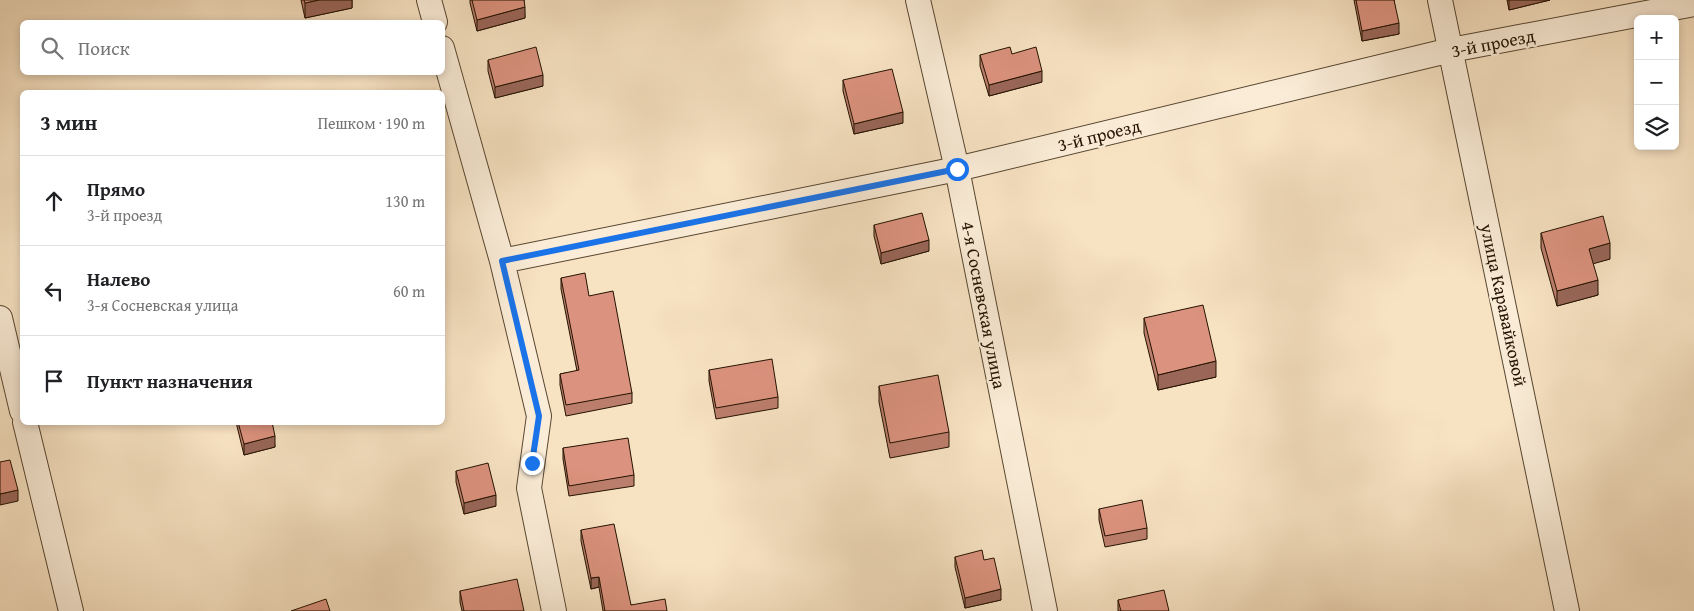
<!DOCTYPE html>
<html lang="ru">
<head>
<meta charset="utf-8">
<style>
  :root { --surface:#fff; --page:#f6f6f6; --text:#202124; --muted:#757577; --line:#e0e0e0 }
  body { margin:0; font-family:"Gentium Book Plus",serif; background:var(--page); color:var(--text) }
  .controls { position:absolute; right:15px; top:15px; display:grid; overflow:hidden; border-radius:8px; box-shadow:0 2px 8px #0003 }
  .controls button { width:45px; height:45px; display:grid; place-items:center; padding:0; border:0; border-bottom:1px solid var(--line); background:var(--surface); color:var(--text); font:25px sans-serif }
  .stop { position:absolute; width:15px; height:15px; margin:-11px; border:4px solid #1a73e8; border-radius:50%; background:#fff }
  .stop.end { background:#1a73e8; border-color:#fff; box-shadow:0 1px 5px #0008 }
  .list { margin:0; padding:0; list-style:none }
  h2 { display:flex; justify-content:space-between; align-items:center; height:65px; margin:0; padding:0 20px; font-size:21px }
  h2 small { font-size:16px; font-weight:400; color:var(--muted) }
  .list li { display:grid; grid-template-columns:32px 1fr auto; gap:15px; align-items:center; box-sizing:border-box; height:90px; padding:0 20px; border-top:1px solid var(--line) }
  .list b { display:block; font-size:19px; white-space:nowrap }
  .list p { margin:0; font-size:16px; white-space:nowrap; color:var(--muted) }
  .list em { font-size:16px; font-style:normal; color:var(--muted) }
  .icon { flex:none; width:28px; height:28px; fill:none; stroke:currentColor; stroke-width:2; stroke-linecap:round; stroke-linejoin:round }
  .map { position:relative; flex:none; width:1694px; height:611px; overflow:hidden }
  .search { position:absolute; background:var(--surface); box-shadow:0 2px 8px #0003; left:20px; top:20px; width:425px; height:55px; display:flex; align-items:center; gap:12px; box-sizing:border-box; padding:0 18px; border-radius:8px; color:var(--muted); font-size:19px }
  .panel { position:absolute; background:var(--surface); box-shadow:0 2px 8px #0003; left:20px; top:90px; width:425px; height:335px; border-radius:8px }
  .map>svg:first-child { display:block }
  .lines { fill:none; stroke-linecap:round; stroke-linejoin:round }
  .street-casing { stroke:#584630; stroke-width:26 }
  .street { stroke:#faecd7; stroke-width:24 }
  .wall { fill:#bc7e6c; stroke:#231200 }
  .shaded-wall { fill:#996658; stroke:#231200 }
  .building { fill:#db927e; stroke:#231200 }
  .route { stroke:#1a73e8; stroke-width:6 }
  .labels { text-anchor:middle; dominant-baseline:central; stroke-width:4.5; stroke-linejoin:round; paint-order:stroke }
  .street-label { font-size:18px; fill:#231200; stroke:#faecd7 }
</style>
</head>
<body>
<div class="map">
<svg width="1694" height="611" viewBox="0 0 1694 611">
  <rect width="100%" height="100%" fill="#f7e2c2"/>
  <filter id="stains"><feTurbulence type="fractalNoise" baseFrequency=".004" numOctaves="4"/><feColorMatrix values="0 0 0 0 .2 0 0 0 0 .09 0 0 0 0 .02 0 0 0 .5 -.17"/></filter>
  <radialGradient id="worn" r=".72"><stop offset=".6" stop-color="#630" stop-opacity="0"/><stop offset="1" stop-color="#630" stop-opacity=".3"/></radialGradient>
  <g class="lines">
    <g class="street-casing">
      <path id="street" d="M 429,0 L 435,22
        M 918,0 L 957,169 L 1045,611
        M 1440,0 L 1567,611
        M 442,48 L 502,261 L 539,416 L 529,488 L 554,611
        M 502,261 L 957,169 L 1451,50 L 1694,4
        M 0,318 L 22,411
        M 25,422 L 71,611"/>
    </g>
    <use href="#street" class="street"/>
  </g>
  <path class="wall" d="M 301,0 L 352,0 L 352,8 L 305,18 Z
    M 470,0 L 524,0 L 525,18 L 477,31 L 470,3 Z
    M 1354,0 L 1394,0 L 1399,34 L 1362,41 Z
    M 1507,0 L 1550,0 L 1509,10 Z
    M 1012,54 L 1042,82 L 989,96 L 980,66 L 980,55 Z
    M 488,60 L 543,86 L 495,98 L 488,71 Z
    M 843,80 L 903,123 L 854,134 L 843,91 Z
    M 874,225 L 929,251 L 881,264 L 874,236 Z
    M 1541,233 L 1610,259 L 1593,263 L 1598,295 L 1557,306 L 1541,248 Z
    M 561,278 L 589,296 L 632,393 L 632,403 L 566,416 L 560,385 L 560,374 L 577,371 L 561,289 Z
    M 1144,318 L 1216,377 L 1158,390 L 1144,333 Z
    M 709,370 L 778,397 L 778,408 L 716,419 L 709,381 Z
    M 879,386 L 949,432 L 949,447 L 890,458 L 879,402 Z
    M 236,422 L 272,422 L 275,447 L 244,455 Z
    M 563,448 L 634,475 L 634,486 L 569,496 L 563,459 Z
    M 456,471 L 496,506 L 464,514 L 456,482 Z
    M 1099,509 L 1147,528 L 1147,539 L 1105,547 L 1099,520 Z
    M 581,530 L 631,605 L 667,611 L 603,611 L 599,587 L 591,589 L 581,541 Z
    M 955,557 L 984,560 L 1001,600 L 965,608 L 955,567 Z
    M 460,591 L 524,611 L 462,611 L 460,602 Z
    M 1118,600 L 1169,611 L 1118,611 Z"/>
  <path class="shaded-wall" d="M 319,0 L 352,0 L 352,8 L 305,18 L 305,3 Z
    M 1509,0 L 1550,0 L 1509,10 Z
    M 525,7 L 525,18 L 477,31 L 477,20 Z
    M 1399,23 L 1399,34 L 1362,41 L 1362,31 Z
    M 1042,71 L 1042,82 L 989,96 L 989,85 Z
    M 543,75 L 543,86 L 495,98 L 495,87 Z
    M 903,112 L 903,123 L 854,134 L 854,124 Z
    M 929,240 L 929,251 L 881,264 L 881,253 Z
    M 1610,243 L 1610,259 L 1589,265 L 1589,249 Z
    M 1598,280 L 1598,295 L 1557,306 L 1557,291 Z
    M 1216,361 L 1216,377 L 1158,390 L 1158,375 Z
    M 275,436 L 275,447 L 244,455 L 244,444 Z
    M 18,490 L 18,501 L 0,505 L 0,494 Z
    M 496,495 L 496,506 L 464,514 L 464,503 Z
    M 599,577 L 599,587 L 591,589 L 591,578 Z
    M 1001,589 L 1001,600 L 965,608 L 965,598 Z"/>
  <path class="building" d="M 304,0 L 319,0 L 305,3 Z
    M 472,0 L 524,0 L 525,7 L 477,20 Z
    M 1356,0 L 1394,0 L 1399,23 L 1362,31 Z
    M 536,47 L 543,75 L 495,87 L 488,60 Z
    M 1010,47 L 1012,54 L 1036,47 L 1042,71 L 989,85 L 980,55 Z
    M 892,69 L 903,112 L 854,124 L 843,80 Z
    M 922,213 L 929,240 L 881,253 L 874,225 Z
    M 1603,216 L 1610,243 L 1589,249 L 1598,280 L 1557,291 L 1541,233 Z
    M 585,273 L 589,296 L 613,291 L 632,393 L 566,405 L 560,374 L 579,370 L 561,278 Z
    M 1203,305 L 1216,361 L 1158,375 L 1144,318 Z
    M 772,359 L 778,397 L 716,408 L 709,370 Z
    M 938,375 L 949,432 L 890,443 L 879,386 Z
    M 238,422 L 272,422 L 275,436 L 244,444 Z
    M 628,438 L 634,475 L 569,486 L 563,448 Z
    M 10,460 L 18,490 L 0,494 L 0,462 Z
    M 488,463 L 496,495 L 464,503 L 456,471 Z
    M 1142,500 L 1147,528 L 1105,536 L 1099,509 Z
    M 614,524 L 631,605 L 665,599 L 667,611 L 605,611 L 599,577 L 591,578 L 581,530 Z
    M 982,550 L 984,560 L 994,558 L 1001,589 L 965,598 L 955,557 Z
    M 517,579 L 524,611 L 464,611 L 460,591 Z
    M 1164,590 L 1169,611 L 1121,611 L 1118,600 Z
    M 326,599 L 330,611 L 291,611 Z"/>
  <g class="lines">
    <path class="route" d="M 532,463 L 539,416 L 502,261 L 957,169"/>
  </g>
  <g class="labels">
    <g class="street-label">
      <text transform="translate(1493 43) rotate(-11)">3-й проезд</text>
      <text transform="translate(1099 135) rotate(-14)">3-й проезд</text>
      <text transform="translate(984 305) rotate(79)">4-я Сосневская улица</text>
      <text transform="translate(1504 305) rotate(78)">улица Каравайковой</text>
    </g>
  </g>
  <rect width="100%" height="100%" filter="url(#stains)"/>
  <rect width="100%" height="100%" fill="url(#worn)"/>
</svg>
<div class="controls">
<button>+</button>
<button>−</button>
<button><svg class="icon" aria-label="layers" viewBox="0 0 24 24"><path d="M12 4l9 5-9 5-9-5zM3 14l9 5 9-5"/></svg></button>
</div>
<div class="stop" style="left:957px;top:169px"></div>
<div class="stop end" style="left:532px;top:463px"></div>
<div class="search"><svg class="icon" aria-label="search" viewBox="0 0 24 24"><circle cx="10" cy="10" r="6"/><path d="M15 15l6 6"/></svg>Поиск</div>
<section class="panel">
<h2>3 мин<small>Пешком · 190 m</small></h2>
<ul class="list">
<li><svg class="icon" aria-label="ahead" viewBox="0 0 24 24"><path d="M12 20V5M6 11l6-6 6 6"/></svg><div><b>Прямо</b><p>3-й проезд</p></div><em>130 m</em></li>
<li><svg class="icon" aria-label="left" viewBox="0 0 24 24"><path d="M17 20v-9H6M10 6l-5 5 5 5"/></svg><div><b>Налево</b><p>3-я Сосневская улица</p></div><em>60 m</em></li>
<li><svg class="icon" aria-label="arrive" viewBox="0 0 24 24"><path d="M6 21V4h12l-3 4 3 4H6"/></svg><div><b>Пункт назначения</b></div></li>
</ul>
</section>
</div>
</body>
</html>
